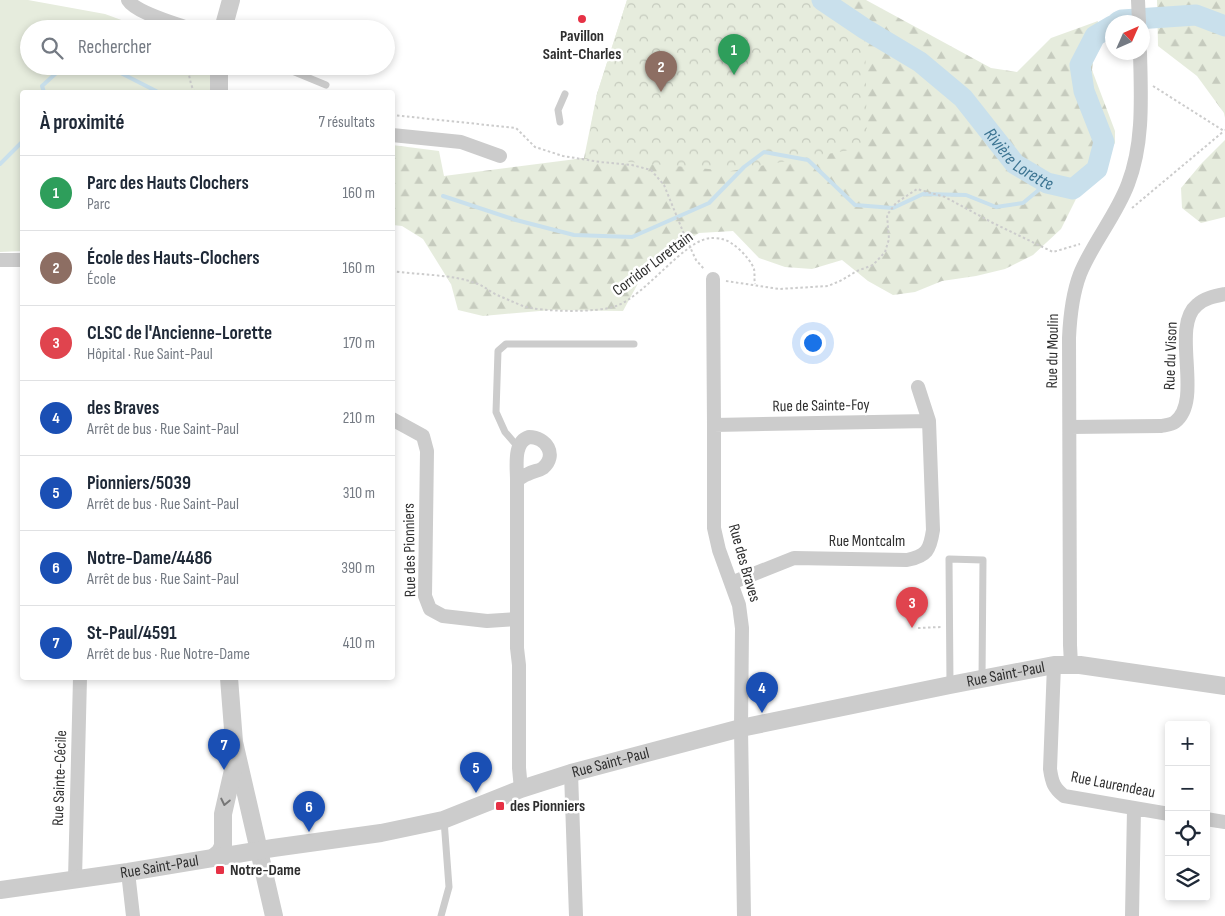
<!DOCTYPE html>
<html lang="fr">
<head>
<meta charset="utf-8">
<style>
  :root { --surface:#fff; --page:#f6f6f7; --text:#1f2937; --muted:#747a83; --line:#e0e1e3; --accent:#e63145 }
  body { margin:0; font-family:"Sofia Sans Condensed",sans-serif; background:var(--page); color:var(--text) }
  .controls { position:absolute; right:15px; bottom:15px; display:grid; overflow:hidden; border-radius:5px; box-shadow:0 2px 8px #0003 }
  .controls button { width:45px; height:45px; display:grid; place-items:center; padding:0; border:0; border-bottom:1px solid var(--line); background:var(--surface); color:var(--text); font:25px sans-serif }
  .compass { position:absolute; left:1105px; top:15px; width:45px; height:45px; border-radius:50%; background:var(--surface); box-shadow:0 2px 8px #0003; rotate:45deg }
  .you { position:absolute; left:812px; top:342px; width:18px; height:18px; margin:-12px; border:4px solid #fff; border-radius:50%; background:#1a73e8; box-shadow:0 0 0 8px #1a73e833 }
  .badge { display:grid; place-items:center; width:32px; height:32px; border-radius:50%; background:var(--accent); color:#fff; font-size:16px; font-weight:700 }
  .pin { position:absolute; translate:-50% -41px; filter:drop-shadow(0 1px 2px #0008) }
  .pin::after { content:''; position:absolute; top:26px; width:18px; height:15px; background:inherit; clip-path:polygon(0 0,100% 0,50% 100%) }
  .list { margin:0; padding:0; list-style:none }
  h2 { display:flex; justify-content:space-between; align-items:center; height:65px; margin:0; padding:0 20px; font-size:21px }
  h2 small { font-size:16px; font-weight:400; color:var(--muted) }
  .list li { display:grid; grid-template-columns:32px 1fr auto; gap:15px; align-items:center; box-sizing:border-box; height:75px; padding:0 20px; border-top:1px solid var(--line) }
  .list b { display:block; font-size:19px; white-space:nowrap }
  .list p { margin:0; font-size:16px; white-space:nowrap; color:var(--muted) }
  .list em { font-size:16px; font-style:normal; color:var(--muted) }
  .icon { flex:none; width:28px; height:28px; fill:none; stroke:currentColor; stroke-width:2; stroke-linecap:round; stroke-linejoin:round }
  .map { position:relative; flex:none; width:1225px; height:916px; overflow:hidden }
  .search { position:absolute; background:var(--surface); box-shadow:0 2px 8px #0003; left:20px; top:20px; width:375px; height:55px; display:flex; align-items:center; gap:12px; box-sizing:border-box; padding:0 18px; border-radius:28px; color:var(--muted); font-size:19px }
  .panel { position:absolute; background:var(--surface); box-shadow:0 2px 8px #0003; left:20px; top:90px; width:375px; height:590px; border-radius:5px }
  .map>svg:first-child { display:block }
  .grass { fill:#e6ecdd }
  .forest { fill:url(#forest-firs) }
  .park { fill:url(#park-crowns) }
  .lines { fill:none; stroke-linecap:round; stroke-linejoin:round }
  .stream { stroke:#c9e0ec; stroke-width:4 }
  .river { stroke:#c9e0ec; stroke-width:21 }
  .path { stroke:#ccc; stroke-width:2; stroke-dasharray:2.5 2.5; stroke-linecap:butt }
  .service { stroke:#ccc; stroke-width:7 }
  .minor { stroke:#ccc; stroke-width:14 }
  .tertiary { stroke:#ccc; stroke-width:18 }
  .oneway { stroke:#767676 }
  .poi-dot { fill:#e63145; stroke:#fff; stroke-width:2 }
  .labels { text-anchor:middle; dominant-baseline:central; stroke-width:5; stroke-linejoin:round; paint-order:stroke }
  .poi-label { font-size:16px; font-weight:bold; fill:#2f2f2f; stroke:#fff; text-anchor:start }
  .street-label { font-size:16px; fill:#2f2f2f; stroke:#fff }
  .water-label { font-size:18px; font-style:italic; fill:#3c7492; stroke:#fff }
</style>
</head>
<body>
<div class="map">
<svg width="1225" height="916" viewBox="0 0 1225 916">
  <defs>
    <pattern id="forest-firs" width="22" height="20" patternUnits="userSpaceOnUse" patternTransform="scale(1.25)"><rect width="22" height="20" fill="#e6ecdd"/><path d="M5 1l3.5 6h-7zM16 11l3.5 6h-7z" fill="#c6cbbe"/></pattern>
    <pattern id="park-crowns" width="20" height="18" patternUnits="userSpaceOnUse" patternTransform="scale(1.25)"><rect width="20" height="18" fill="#e6ecdd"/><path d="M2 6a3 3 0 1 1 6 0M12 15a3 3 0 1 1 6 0" fill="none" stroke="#c6cbbe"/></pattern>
  </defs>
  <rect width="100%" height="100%" fill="#fff"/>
  <path class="grass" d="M 0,0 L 28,0 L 105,14 L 146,29 L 29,29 L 29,66 L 212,66 L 212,92 L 22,92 L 22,251 L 0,252 Z"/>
  <path class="forest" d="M 627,0 L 866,0 L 991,68 L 1017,72 L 1051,38 L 1098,21 L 1092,70 L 1115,131 L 1115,143 L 1082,187 L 1061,229 L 1033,255 L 1005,269 L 976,276 L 942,281 L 915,292 L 893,295 L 868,281 L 842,260 L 812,269 L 785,267 L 759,258 L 733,231 L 699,233 L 648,265 L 623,311 L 551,310 L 483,316 L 458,310 L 451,284 L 423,239 L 402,226 L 393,225 L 392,145 L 439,151 L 444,176 L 584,158 L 597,94 Z
    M 1157,0 L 1225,0 L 1225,118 L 1224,113 L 1197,76 L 1158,46 Z
    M 1225,140 L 1225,217 L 1201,223 L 1182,208 L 1181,188 L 1201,164 Z"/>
  <path class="park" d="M 627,0 L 822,0 L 865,29 L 867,147 L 731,171 L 585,158 L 597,94 Z"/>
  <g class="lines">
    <path class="stream" d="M 107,66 L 158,92
      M 44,92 L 42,86 L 64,66
      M 0,164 L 22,142
      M 443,196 L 516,220 L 574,235 L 632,237 L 709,203 L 744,167 L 764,152 L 808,160 L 855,205 L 893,208 L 923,194 L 966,195 L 996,207 L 1023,203 L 1047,183"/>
    <g class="river">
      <path id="s1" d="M 822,0 L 865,29 L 920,62 L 963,98 L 1015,164 L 1047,183 L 1073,189 L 1097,169 L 1104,142 L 1084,91 L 1080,65 L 1095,36 L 1112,26"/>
      <path d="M 1118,22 L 1122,20 L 1196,15 L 1225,26"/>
    </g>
    <path class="path" d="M 187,66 L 191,84 L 194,92
      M 1153,86 L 1224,131 L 1225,130
      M 392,115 L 516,128 L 535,147 L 563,156 L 600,162 L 632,165 L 651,170 L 664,185 L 684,234 L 696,260 L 704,269
      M 1132,208 L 1224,131
      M 392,271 C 417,275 452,274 475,283 C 482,285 488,290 495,294 C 504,298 513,302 523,306 C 540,312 598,313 616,306 C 645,296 685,239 711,238 C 714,238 719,238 722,239 C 733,241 750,258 754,269 C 755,274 754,280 755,284
      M 726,281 L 779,289 L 828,286 L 840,281 L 857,271 L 873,265 L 885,252 L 889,239 L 887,215 L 896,203 L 917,189 L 945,197 L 993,223 L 1053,252 L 1080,244
      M 918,628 L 941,627
      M 216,744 L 219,757"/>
    <path class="service" d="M 280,66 L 326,85
      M 560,122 L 558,110 L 565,94
      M 518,447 L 505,432 L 496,412 L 498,351 L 506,344 L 634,344
      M 950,685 L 949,559 L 983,560 L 982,679
      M 441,916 L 449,887 L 444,820"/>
    <path class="minor" d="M 128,0 C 136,13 175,23 190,29
      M 1138,0 L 1139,22
      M 392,135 L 461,142 L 500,156
      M 0,260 L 22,260
      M 713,279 L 714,425 L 714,528 L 719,550 L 739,605 L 742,628 L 741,728 L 744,916
      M 392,419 L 423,436 L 427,451 L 425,596 L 430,609 L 443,616 L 487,621 L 517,619 L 517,648 L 519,665 L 519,768 L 521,789
      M 714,425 L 929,421
      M 1070,427 L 1161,426 C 1165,425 1171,425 1175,422 C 1204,400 1170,327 1197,305 C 1204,298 1215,296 1225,294
      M 529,437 C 546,437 558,455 543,468 C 539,471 533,471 528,474 C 524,475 521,478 517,480 C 517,466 513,442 529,437 Z
      M 731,583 L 794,558 L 907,560 C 927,556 930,550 933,530 L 929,421 L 918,387
      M 517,619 L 517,480
      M 1071,664 L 1070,645 L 1069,338 C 1070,316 1072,295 1080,274 C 1093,242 1116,216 1128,184 C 1144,143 1141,96 1140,52
      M 1054,665 L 1050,769 C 1052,783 1054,788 1064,796 L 1169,814
      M 571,773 L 576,916
      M 1206,819 L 1225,822
      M 128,872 L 133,916
      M 75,879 L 80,678
      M 1132,916 L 1134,809"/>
    <g class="tertiary">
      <path d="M 223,29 L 231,0"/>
      <path d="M 219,92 L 219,66"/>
      <path d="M 229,678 L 234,742 L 274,916"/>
      <path d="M 213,858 L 220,852 L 223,846 L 223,814 L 236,757"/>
      <path id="s2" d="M 0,890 L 128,872 L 273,848 L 381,833 L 443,820 L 521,789 L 571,773 L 741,728 L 950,685 L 1054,665 L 1080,665 L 1225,686"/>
    </g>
  </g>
  <defs><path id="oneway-chevron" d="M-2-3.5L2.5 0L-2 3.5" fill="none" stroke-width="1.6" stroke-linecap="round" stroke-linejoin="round" transform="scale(1.25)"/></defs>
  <use class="oneway" href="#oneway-chevron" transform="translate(225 802) rotate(102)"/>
  <g class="poi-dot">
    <circle cx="582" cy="19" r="5"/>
    <rect x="495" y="801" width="10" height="10" rx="2.5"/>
    <rect x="215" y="865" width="10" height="10" rx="2.5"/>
  </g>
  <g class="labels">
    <g class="poi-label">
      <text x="582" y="36" text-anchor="middle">Pavillon<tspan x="582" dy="18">Saint-Charles</tspan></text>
      <text x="510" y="806">des Pionniers</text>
      <text x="230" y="870">Notre-Dame</text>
    </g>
    <g class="street-label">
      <text transform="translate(653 264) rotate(-37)">Corridor Lorettain</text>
      <text transform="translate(1053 351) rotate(-89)">Rue du Moulin</text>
      <text transform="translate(1171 356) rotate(-88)">Rue du Vison</text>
      <text transform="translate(821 406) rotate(-1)">Rue de Sainte-Foy</text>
      <text x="867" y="541">Rue Montcalm</text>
      <text transform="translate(410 550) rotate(-91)">Rue des Pionniers</text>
      <text transform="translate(744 563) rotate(74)">Rue des Braves</text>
      <text stroke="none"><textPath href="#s2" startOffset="1031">Rue Saint-Paul</textPath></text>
      <text stroke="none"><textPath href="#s2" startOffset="626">Rue Saint-Paul</textPath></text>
      <text transform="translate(60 778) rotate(-88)">Rue Sainte-Cécile</text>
      <text transform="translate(1113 785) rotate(11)">Rue Laurendeau</text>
      <text stroke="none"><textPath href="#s2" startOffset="161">Rue Saint-Paul</textPath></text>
    </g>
    <g class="water-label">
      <text stroke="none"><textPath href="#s1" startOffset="256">Rivière Lorette</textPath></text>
    </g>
  </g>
</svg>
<div class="controls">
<button>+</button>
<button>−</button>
<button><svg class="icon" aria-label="locate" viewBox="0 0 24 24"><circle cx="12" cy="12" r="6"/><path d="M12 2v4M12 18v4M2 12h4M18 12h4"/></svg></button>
<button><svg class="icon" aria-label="layers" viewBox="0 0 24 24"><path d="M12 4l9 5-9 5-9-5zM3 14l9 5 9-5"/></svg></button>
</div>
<svg class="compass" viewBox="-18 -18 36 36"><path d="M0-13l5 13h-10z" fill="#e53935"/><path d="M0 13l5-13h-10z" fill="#747a83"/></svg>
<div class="you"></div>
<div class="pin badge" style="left:734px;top:75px;background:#2e9e5b">1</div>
<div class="pin badge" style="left:661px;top:92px;background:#8d6e63">2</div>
<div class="pin badge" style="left:912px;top:628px;background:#e0444e">3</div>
<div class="pin badge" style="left:762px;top:713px;background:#1a4fb4">4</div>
<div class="pin badge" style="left:476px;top:793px;background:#1a4fb4">5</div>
<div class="pin badge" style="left:309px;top:832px;background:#1a4fb4">6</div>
<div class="pin badge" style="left:224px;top:770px;background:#1a4fb4">7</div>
<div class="search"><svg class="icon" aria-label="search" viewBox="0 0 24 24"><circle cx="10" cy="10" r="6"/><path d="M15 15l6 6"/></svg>Rechercher</div>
<section class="panel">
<h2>À proximité<small>7 résultats</small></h2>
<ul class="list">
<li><span class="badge" style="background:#2e9e5b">1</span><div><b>Parc des Hauts Clochers</b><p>Parc</p></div><em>160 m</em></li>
<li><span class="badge" style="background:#8d6e63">2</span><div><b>École des Hauts-Clochers</b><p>École</p></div><em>160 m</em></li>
<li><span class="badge" style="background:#e0444e">3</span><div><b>CLSC de l'Ancienne-Lorette</b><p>Hôpital · Rue Saint-Paul</p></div><em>170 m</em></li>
<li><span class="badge" style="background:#1a4fb4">4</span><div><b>des Braves</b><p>Arrêt de bus · Rue Saint-Paul</p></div><em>210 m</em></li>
<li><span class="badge" style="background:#1a4fb4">5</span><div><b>Pionniers/5039</b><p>Arrêt de bus · Rue Saint-Paul</p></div><em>310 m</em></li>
<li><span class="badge" style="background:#1a4fb4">6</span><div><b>Notre-Dame/4486</b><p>Arrêt de bus · Rue Saint-Paul</p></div><em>390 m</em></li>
<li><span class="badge" style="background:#1a4fb4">7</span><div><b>St-Paul/4591</b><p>Arrêt de bus · Rue Notre-Dame</p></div><em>410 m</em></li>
</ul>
</section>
</div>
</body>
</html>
